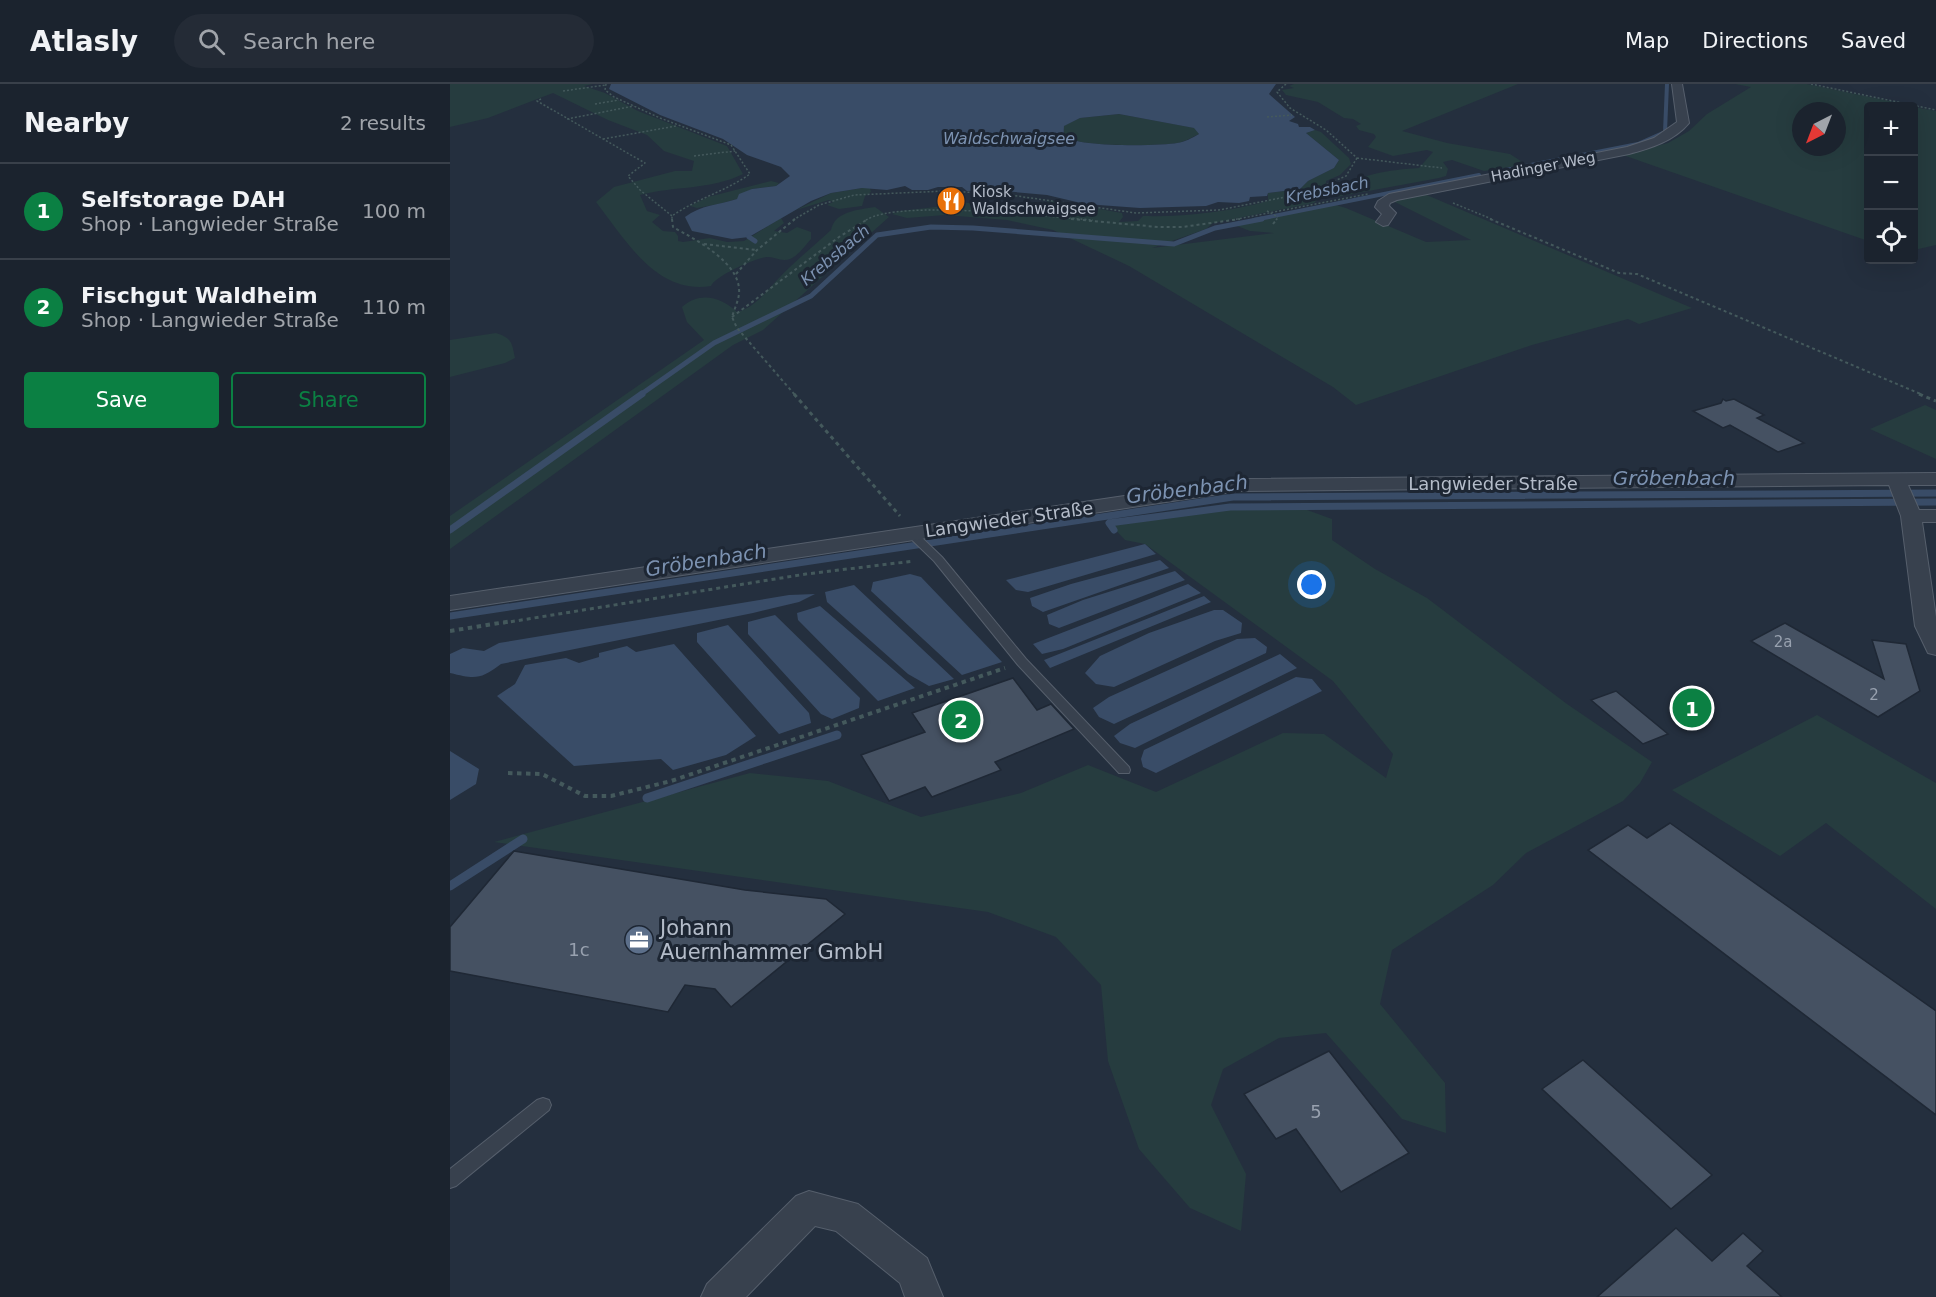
<!DOCTYPE html>
<html lang="en">
<head>
<meta charset="utf-8">
<style>
  :root { --surface:#1b232e; --page:#242b36; --text:#f1f3f6; --muted:#a0a4aa; --line:#39404a; --accent:#0b8043 }
  body { margin:0; font-family:"DejaVu Sans",sans-serif; background:var(--page); color:var(--text) }
  .controls { position:absolute; right:18px; top:18px; display:grid; overflow:hidden; border-radius:6px; box-shadow:0 6px 24px #0002 }
  .controls button { width:54px; height:54px; display:grid; place-items:center; padding:0; border:0; border-bottom:2px solid var(--line); background:var(--surface); color:var(--text); font:30px sans-serif }
  .compass { position:absolute; left:1342px; top:18px; width:54px; height:54px; border-radius:50%; background:var(--surface); box-shadow:0 6px 24px #0002; rotate:222deg }
  .you { position:absolute; left:862px; top:501px; width:21px; height:21px; margin:-15px; border:4px solid #fff; border-radius:50%; background:#1a73e8; box-shadow:0 0 0 9px #1a73e833 }
  .badge { display:grid; place-items:center; width:39px; height:39px; border-radius:50%; background:var(--accent); color:#fff; font-size:20px; font-weight:700 }
  .pin { position:absolute; translate:-50% -50%; border:3px solid #fff; box-shadow:0 2px 6px #0006 }
  .list { margin:0; padding:0; list-style:none }
  h2 { display:flex; justify-content:space-between; align-items:center; height:78px; margin:0; padding:0 24px; font-size:26px }
  h2 small { font-size:20px; font-weight:400; color:var(--muted) }
  .list li { display:grid; grid-template-columns:39px 1fr auto; gap:18px; align-items:center; box-sizing:border-box; height:96px; padding:0 24px; border-top:2px solid var(--line) }
  .list b { display:block; font-size:22px; white-space:nowrap }
  .list p { margin:0; font-size:20px; white-space:nowrap; color:var(--muted) }
  .list em { font-size:20px; font-style:normal; color:var(--muted) }
  .actions { display:flex; gap:12px; padding:18px 24px }
  .actions a { flex:1; padding:14px 0; border:2px solid var(--accent); border-radius:6px; text-align:center; font-size:21px; color:var(--accent) }
  .actions .main { background:var(--accent); color:#fff }
  .icon { flex:none; width:33px; height:33px; fill:none; stroke:currentColor; stroke-width:2; stroke-linecap:round; stroke-linejoin:round }
  .map { position:relative; flex:none; width:1486px; height:1213px; overflow:hidden }
  header { display:flex; align-items:center; gap:36px; box-sizing:border-box; height:84px; padding:0 30px; background:var(--surface); border-bottom:2px solid var(--line) }
  header strong { font-size:28px }
  nav { display:flex; gap:33px; margin-inline-start:auto; font-size:21px }
  .search { width:420px; height:54px; background:var(--page); display:flex; align-items:center; gap:15px; box-sizing:border-box; padding:0 21px; border-radius:33px; color:var(--muted); font-size:22px }
  main { display:flex }
  aside { flex:1; background:var(--surface) }
  .map>svg:first-child { display:block }
  .green { fill:#263c3f; fill-rule:evenodd }
  .water { fill:#394c67; fill-rule:evenodd }
  .lines { fill:none; stroke-linecap:round; stroke-linejoin:round }
  .stream-far3 { stroke:#394c67; stroke-width:4 }
  .stream-far2 { stroke:#394c67; stroke-width:5 }
  .stream-far1 { stroke:#394c67; stroke-width:7 }
  .stream { stroke:#394c67; stroke-width:9 }
  .building { fill:#455162; stroke:#1f2835; stroke-width:1.5 }
  .lane-casing { stroke:#565f6c; stroke-width:2 }
  .street-casing { stroke:#565f6c; stroke-width:2 }
  .path-far3 { stroke:#44595c; stroke-width:1.5; stroke-dasharray:2 2; stroke-linecap:butt }
  .path-far2 { stroke:#44595c; stroke-width:2; stroke-dasharray:3 3; stroke-linecap:butt }
  .path-far1 { stroke:#44595c; stroke-width:3; stroke-dasharray:4 4; stroke-linecap:butt }
  .path { stroke:#44595c; stroke-width:4; stroke-dasharray:4.5 4.5; stroke-linecap:butt }
  .lane { fill:#38414e; fill-rule:evenodd }
  .street { fill:#38414e; fill-rule:evenodd }
  .path-bridge { stroke:#44595c; stroke-width:1.5; stroke-dasharray:2 2; stroke-linecap:butt }
  .labels { text-anchor:middle; dominant-baseline:central; stroke-width:6; stroke-linejoin:round; paint-order:stroke }
  .far-street-label { font-size:15px; fill:#b4bcc9; stroke:#1d2633 }
  .far-poi-label { font-size:15px; fill:#b4bcc9; stroke:#1d2633; text-anchor:start }
  .number-label { font-size:15px; fill:#98a1af }
  .far-water-label { font-size:16px; font-style:italic; fill:#7c92b1; stroke:#1d2633 }
  .street-label { font-size:18px; fill:#b4bcc9; stroke:#1d2633 }
  .near-number-label { font-size:18px; fill:#98a1af }
  .water-label { font-size:20px; font-style:italic; fill:#7c92b1; stroke:#1d2633 }
  .near-poi-label { font-size:21px; fill:#b4bcc9; stroke:#1d2633; text-anchor:start }
</style>
</head>
<body>
<header>
<strong>Atlasly</strong>
<div class="search"><svg class="icon" aria-label="search" viewBox="0 0 24 24"><circle cx="10" cy="10" r="6"/><path d="M15 15l6 6"/></svg>Search here</div>
<nav><a>Map</a><a>Directions</a><a>Saved</a></nav>
</header>
<main>
<aside>
<h2>Nearby<small>2 results</small></h2>
<ul class="list">
<li><span class="badge">1</span><div><b>Selfstorage DAH</b><p>Shop · Langwieder Straße</p></div><em>100 m</em></li>
<li><span class="badge">2</span><div><b>Fischgut Waldheim</b><p>Shop · Langwieder Straße</p></div><em>110 m</em></li>
</ul>
<div class="actions"><a class="main">Save</a><a>Share</a></div>
</aside>
<div class="map">
<svg width="1486" height="1213" viewBox="0 0 1486 1213">
  <rect width="100%" height="100%" fill="#242f3e"/>
  <path class="green" d="M 0,0 L 143,0 L 134,2 L 155,9 L 188,27 L 277,62 L 293,90 C 261,106 223,102 190,111 L 197,127 L 210,131 L 202,138 L 213,147 L 225,148 L 228,152 L 228,157 L 233,158 L 260,154 L 277,158 L 294,157 L 331,134 L 334,139 L 324,147 L 337,149 L 347,143 L 361,148 L 361,155 C 355,162 349,171 340,175 C 331,178 326,173 318,173 C 307,173 265,192 261,202 C 206,211 175,155 146,118 L 164,103 L 225,87 L 242,87 L 244,77 L 214,67 L 197,51 L 158,36 L 103,9 L 38,34 L 0,43 Z
    M 844,0 L 1068,0 L 952,47 L 997,59 L 1060,70 L 1074,79 L 1073,81 L 1034,87 L 1002,76 L 993,78 L 998,85 L 996,92 L 989,94 L 886,113 L 884,112 C 903,89 942,86 969,84 L 983,68 L 977,66 L 943,72 L 918,63 L 926,53 L 924,50 L 909,46 L 906,42 L 911,40 L 903,35 L 894,34 L 868,18 L 836,11 L 832,6 L 844,4 L 839,2 Z
    M 1285,0 L 1357,0 L 1463,22 L 1418,22 L 1418,157 L 1173,71 L 1218,59 L 1239,47 L 1257,30 L 1301,3 ZM 1351,27 L 1387,27 L 1387,63 L 1351,63 Z
    M 1464,23 L 1486,27 L 1486,161 L 1464,166 Z
    M 669,30 L 745,44 L 749,50 C 742,53 735,58 727,59 C 713,62 620,64 615,51 C 613,48 614,45 613,42 L 630,34 Z
    M 865,46 L 871,48 L 899,74 L 901,80 L 890,91 L 876,97 L 876,107 L 864,119 L 763,139 L 756,145 L 702,164 L 824,149 L 800,147 L 782,140 L 879,119 L 896,124 L 976,158 L 1021,156 L 941,116 L 972,109 L 1242,224 L 1189,240 L 1178,235 L 1082,261 L 906,321 L 883,303 L 679,182 L 603,146 L 557,136 L 495,131 L 457,134 L 442,130 L 450,127 L 503,121 L 509,118 L 548,122 L 606,117 L 672,129 L 673,133 L 669,138 L 688,137 L 693,132 C 734,133 778,128 818,117 L 818,109 L 850,105 L 858,97 L 884,84 L 889,76 L 856,49 Z
    M 321,97 L 329,99 L 326,102 L 302,105 L 287,115 L 269,120 L 247,124 L 240,122 L 258,113 Z
    M 412,104 L 420,104 L 421,108 L 415,112 L 412,122 L 389,125 L 377,121 L 383,118 L 379,116 L 346,126 L 381,109 Z
    M 425,123 L 439,133 L 313,246 L 283,261 L 0,465 L 0,432 L 254,256 L 237,238 L 232,223 C 250,207 271,213 287,228 C 306,223 316,207 329,194 C 345,177 364,162 381,146 C 385,127 408,126 425,123 Z
    M 46,249 C 62,254 62,259 65,274 L 55,279 L 0,293 L 0,256 Z
    M 1475,321 L 1486,326 L 1486,375 L 1420,345 Z
    M 846,422 L 882,435 L 882,456 L 925,485 L 977,514 L 1117,620 L 1202,678 L 1190,699 L 1173,717 L 1076,769 L 1043,801 L 942,866 L 930,920 L 995,999 L 996,1049 L 952,1035 L 876,949 L 829,954 L 773,985 L 761,1021 L 796,1090 L 791,1147 L 740,1124 L 689,1065 L 658,977 L 651,901 L 606,853 L 538,828 L 44,758 L 300,689 L 378,697 L 471,733 L 571,709 L 638,681 L 706,708 L 833,649 L 874,650 L 936,694 L 943,670 L 883,597 L 695,460 L 675,456 L 659,439 L 780,423 Z
    M 1367,631 L 1486,699 L 1486,825 L 1376,739 L 1330,772 L 1222,706 Z"/>
  <path class="water" d="M 161,0 L 826,0 L 819,10 L 845,33 L 839,37 L 848,40 L 849,43 L 860,43 L 865,46 L 856,49 L 889,76 L 884,84 L 858,97 L 850,105 L 818,109 L 817,112 L 800,113 L 799,117 L 789,119 L 768,118 L 756,122 L 690,124 L 635,120 L 597,111 L 542,106 L 517,107 L 512,103 L 488,103 L 478,106 L 462,106 L 455,102 L 437,106 L 412,104 L 381,109 L 361,117 L 299,153 L 282,155 L 242,147 L 235,133 C 251,121 268,121 287,115 L 289,110 L 302,105 L 326,102 L 340,92 L 331,83 L 297,71 L 273,55 L 210,31 L 159,5 ZM 669,30 L 744,44 L 749,50 C 742,54 735,58 727,59 C 713,62 620,64 615,51 C 613,48 614,45 614,42 L 630,34 Z
    M 695,460 L 706,470 L 578,508 L 566,506 L 556,496 Z
    M 710,476 L 719,484 L 593,528 L 582,522 L 580,514 L 621,500 Z
    M 725,487 L 735,496 L 609,544 L 599,540 L 597,531 L 633,516 Z
    M 460,490 L 471,493 L 552,578 L 512,591 L 421,507 L 423,498 Z
    M 738,500 L 751,509 L 613,565 L 592,570 L 583,560 Z
    M 404,501 L 504,595 L 479,602 L 458,590 L 377,518 L 375,508 Z
    M 365,510 L 349,518 L 303,529 L 51,580 C 30,596 25,595 0,589 L 0,570 L 13,564 L 34,567 L 49,559 L 339,511 Z
    M 754,512 L 761,518 L 600,584 L 594,576 Z
    M 370,522 L 465,604 L 428,617 L 348,536 L 347,529 Z
    M 764,526 L 773,526 L 792,539 L 791,549 L 765,557 L 664,603 L 646,600 L 635,589 L 650,572 L 699,549 Z
    M 325,531 L 410,614 L 409,624 L 382,635 L 371,630 L 298,550 L 298,538 Z
    M 278,541 L 359,629 L 361,639 L 329,650 L 247,558 L 247,549 Z
    M 805,554 L 817,563 L 816,569 L 664,640 L 649,633 L 643,624 L 659,613 L 787,555 Z
    M 224,560 L 306,652 L 276,671 L 223,686 L 211,675 L 124,682 L 47,612 L 65,600 L 75,581 L 116,574 L 129,579 L 149,573 L 149,569 L 177,562 L 186,568 Z
    M 830,570 L 847,584 L 685,664 L 670,659 L 664,652 L 680,640 Z
    M 846,593 L 862,595 L 872,607 L 706,689 L 693,683 L 691,675 L 694,666 Z
    M 0,667 L 29,685 L 26,700 L 0,716 Z"/>
  <g class="lines">
    <path class="stream-far3" d="M 1045,88 L 1188,60 L 1215,48 L 1217,0
      M 804,136 L 1029,91"/>
    <path class="stream-far2" d="M 299,153 L 305,157
      M 190,311 L 264,259 L 361,212 L 427,151 L 481,143 L 523,144 L 724,160 L 765,144 L 812,135"/>
    <path class="stream-far1" d="M 0,446 L 192,310
      M 664,446 L 659,439 L 780,423 L 1486,418
      M 0,532 L 783,413 L 1486,409"/>
    <path class="stream" d="M 197,714 L 387,651
      M 0,802 L 73,755"/>
  </g>
  <path class="building" d="M 1273,315 L 1276,317 L 1284,315 L 1314,331 L 1307,334 L 1354,359 L 1328,368 L 1280,341 L 1273,344 L 1243,327 L 1271,319 Z
    M 1335,539 L 1434,595 L 1422,556 L 1456,560 L 1470,607 L 1428,633 L 1301,557 Z
    M 563,594 L 587,626 L 601,620 L 624,645 L 545,678 L 551,686 L 482,713 L 475,703 L 439,717 L 411,671 L 475,648 L 462,629 Z
    M 1166,607 L 1218,650 L 1193,660 L 1141,616 Z
    M 1220,739 L 1486,927 L 1486,1031 L 1138,766 L 1178,741 L 1197,754 Z
    M 64,767 L 295,806 L 376,815 L 395,830 L 281,923 L 265,905 L 235,901 L 218,928 L 0,887 L 0,843 Z
    M 879,967 L 959,1069 L 891,1108 L 846,1045 L 826,1055 L 794,1010 Z
    M 1133,976 L 1262,1091 L 1221,1125 L 1092,1005 Z
    M 1226,1144 L 1262,1177 L 1293,1149 L 1313,1167 L 1297,1182 L 1332,1213 L 1147,1213 Z"/>
  <g class="lines">
    <g class="lane-casing">
      <path id="lane" d="M 462,447 L 466,448 L 492,473 L 576,575 L 679,683 L 680,686 L 679,689 L 669,689 L 568,581 L 484,477 L 458,452 L 457,450 Z
        M 93,1014 L 99,1016 L 101,1021 L 99,1026 L 6,1102 L 0,1104 L 0,1085 L 87,1016 Z"/>
    </g>
    <g class="street-casing">
      <path id="street" d="M 1222,0 L 1232,0 L 1239,39 C 1224,57 1201,64 1179,70 L 947,116 L 940,119 L 939,122 L 946,129 L 938,141 L 933,142 L 926,138 L 932,130 L 925,123 L 928,117 L 939,110 L 1177,63 L 1204,54 L 1227,38 Z
        M 1486,389 L 1486,401 L 1458,401 L 1469,426 L 1486,426 L 1486,438 L 1472,438 L 1486,533 L 1486,571 L 1478,569 L 1465,542 L 1451,432 L 1439,401 L 789,407 L 0,526 L 0,512 L 789,395 Z
        M 359,1107 L 408,1120 L 477,1174 L 493,1213 L 455,1213 L 450,1199 L 386,1147 L 365,1142 L 296,1213 L 251,1213 L 257,1200 L 346,1112 Z"/>
    </g>
    <path class="path-far3" d="M 156,0 L 155,6 L 164,13 L 210,34 L 281,61 L 300,90 C 276,107 246,115 222,132 L 222,136
      M 836,0 L 827,8 L 840,24 L 876,46 L 907,74
      M 1361,0 L 1486,26
      M 113,7 L 156,1
      M 91,15 L 87,17 L 195,79 L 178,92 L 190,106 L 222,132
      M 145,20 L 169,16
      M 817,33 L 842,31
      M 117,35 L 184,22
      M 153,55 L 226,42
      M 244,72 L 285,67
      M 907,74 L 992,84
      M 1003,119 L 1044,136
      M 343,136 L 369,121 L 404,111 L 496,107 L 553,110 L 686,129 L 769,126 L 846,111 L 875,101 L 896,92 L 907,74
      M 416,136 C 449,115 598,133 643,136
      M 782,136 L 918,110
      M 826,136 L 828,133"/>
    <path class="path-far2" d="M 222,135 L 223,143 C 246,156 292,179 289,210 C 288,218 284,226 282,233 L 287,244 L 345,311
      M 621,135 L 708,143 L 732,143 L 790,135
      M 1040,135 L 1169,189 L 1187,190 L 1473,311
      M 823,140 L 827,135
      M 254,160 L 306,166
      M 286,190 L 307,166 L 345,135
      M 282,233 L 389,153 L 418,135"/>
    <path class="path-far1" d="M 344,310 L 450,432
      M 1469,310 L 1486,317
      M 53,539 L 356,490 L 464,477"/>
    <path class="path" d="M 0,547 L 62,537
      M 58,689 L 92,690 L 135,712 L 161,712 L 221,697 L 555,584"/>
    <use href="#lane" class="lane"/>
    <use href="#street" class="street"/>
    <path class="path-bridge" d="M 817,127 L 828,133"/>
  </g>
  <defs>
    <g id="restaurant-disc" transform="scale(1.5)"><circle r="9.5" fill="#e8710a" stroke="#1d2633"/><path d="M-5-6h1v4h1v-4h1v4h1v-4h1v5L-1.5 .5V6h-2V.5L-5-1ZM5-6V6H3V1.5H1.5Q1.5-4 5-6Z" fill="#fff"/></g>
    <g id="office-disc" transform="scale(1.5)"><circle r="9.5" fill="#5c6f8a" stroke="#1d2633"/><path d="M-6-3h4V-5.5h4V-3h4V5H-6ZM-1-4.5V-3h2v-1.5ZM-6 0V1H6V0Z" fill="#fff"/></g>
  </defs>
  <g fill-rule="evenodd">
    <use href="#restaurant-disc" x="501" y="117"/>
    <use href="#office-disc" x="189" y="856"/>
  </g>
  <g class="labels">
    <g class="far-street-label">
      <text transform="translate(1093 83) rotate(-11)">Hadinger Weg</text>
    </g>
    <g class="far-poi-label">
      <text x="522" y="108">Kiosk<tspan x="522" dy="17">Waldschwaigsee</tspan></text>
    </g>
    <g class="number-label">
      <text x="1333" y="558">2a</text>
      <text x="1424" y="611">2</text>
    </g>
    <g class="far-water-label">
      <text x="559" y="54">Waldschwaigsee</text>
      <text transform="translate(877 106) rotate(-11)">Krebsbach</text>
      <text transform="translate(385 171) rotate(-40)">Krebsbach</text>
    </g>
    <g class="street-label">
      <text x="1043" y="399">Langwieder Straße</text>
      <text transform="translate(559 435) rotate(-8)">Langwieder Straße</text>
    </g>
    <g class="near-number-label">
      <text x="129" y="865">1c</text>
      <text x="866" y="1027">5</text>
    </g>
    <g class="water-label">
      <text x="1224" y="394">Gröbenbach</text>
      <text transform="translate(737 405) rotate(-7)">Gröbenbach</text>
      <text transform="translate(256 476) rotate(-9)">Gröbenbach</text>
    </g>
    <g class="near-poi-label">
      <text x="210" y="844">Johann<tspan x="210" dy="24">Auernhammer GmbH</tspan></text>
    </g>
  </g>
</svg>
<div class="controls">
<button>+</button>
<button>−</button>
<button><svg class="icon" aria-label="locate" viewBox="0 0 24 24"><circle cx="12" cy="12" r="6"/><path d="M12 2v4M12 18v4M2 12h4M18 12h4"/></svg></button>
</div>
<svg class="compass" viewBox="-18 -18 36 36"><path d="M0-13l5 13h-10z" fill="#e53935"/><path d="M0 13l5-13h-10z" fill="#a0a4aa"/></svg>
<div class="you"></div>
<div class="pin badge" style="left:1242px;top:624px">1</div>
<div class="pin badge" style="left:511px;top:636px">2</div>
</div>
</main>
</body>
</html>
